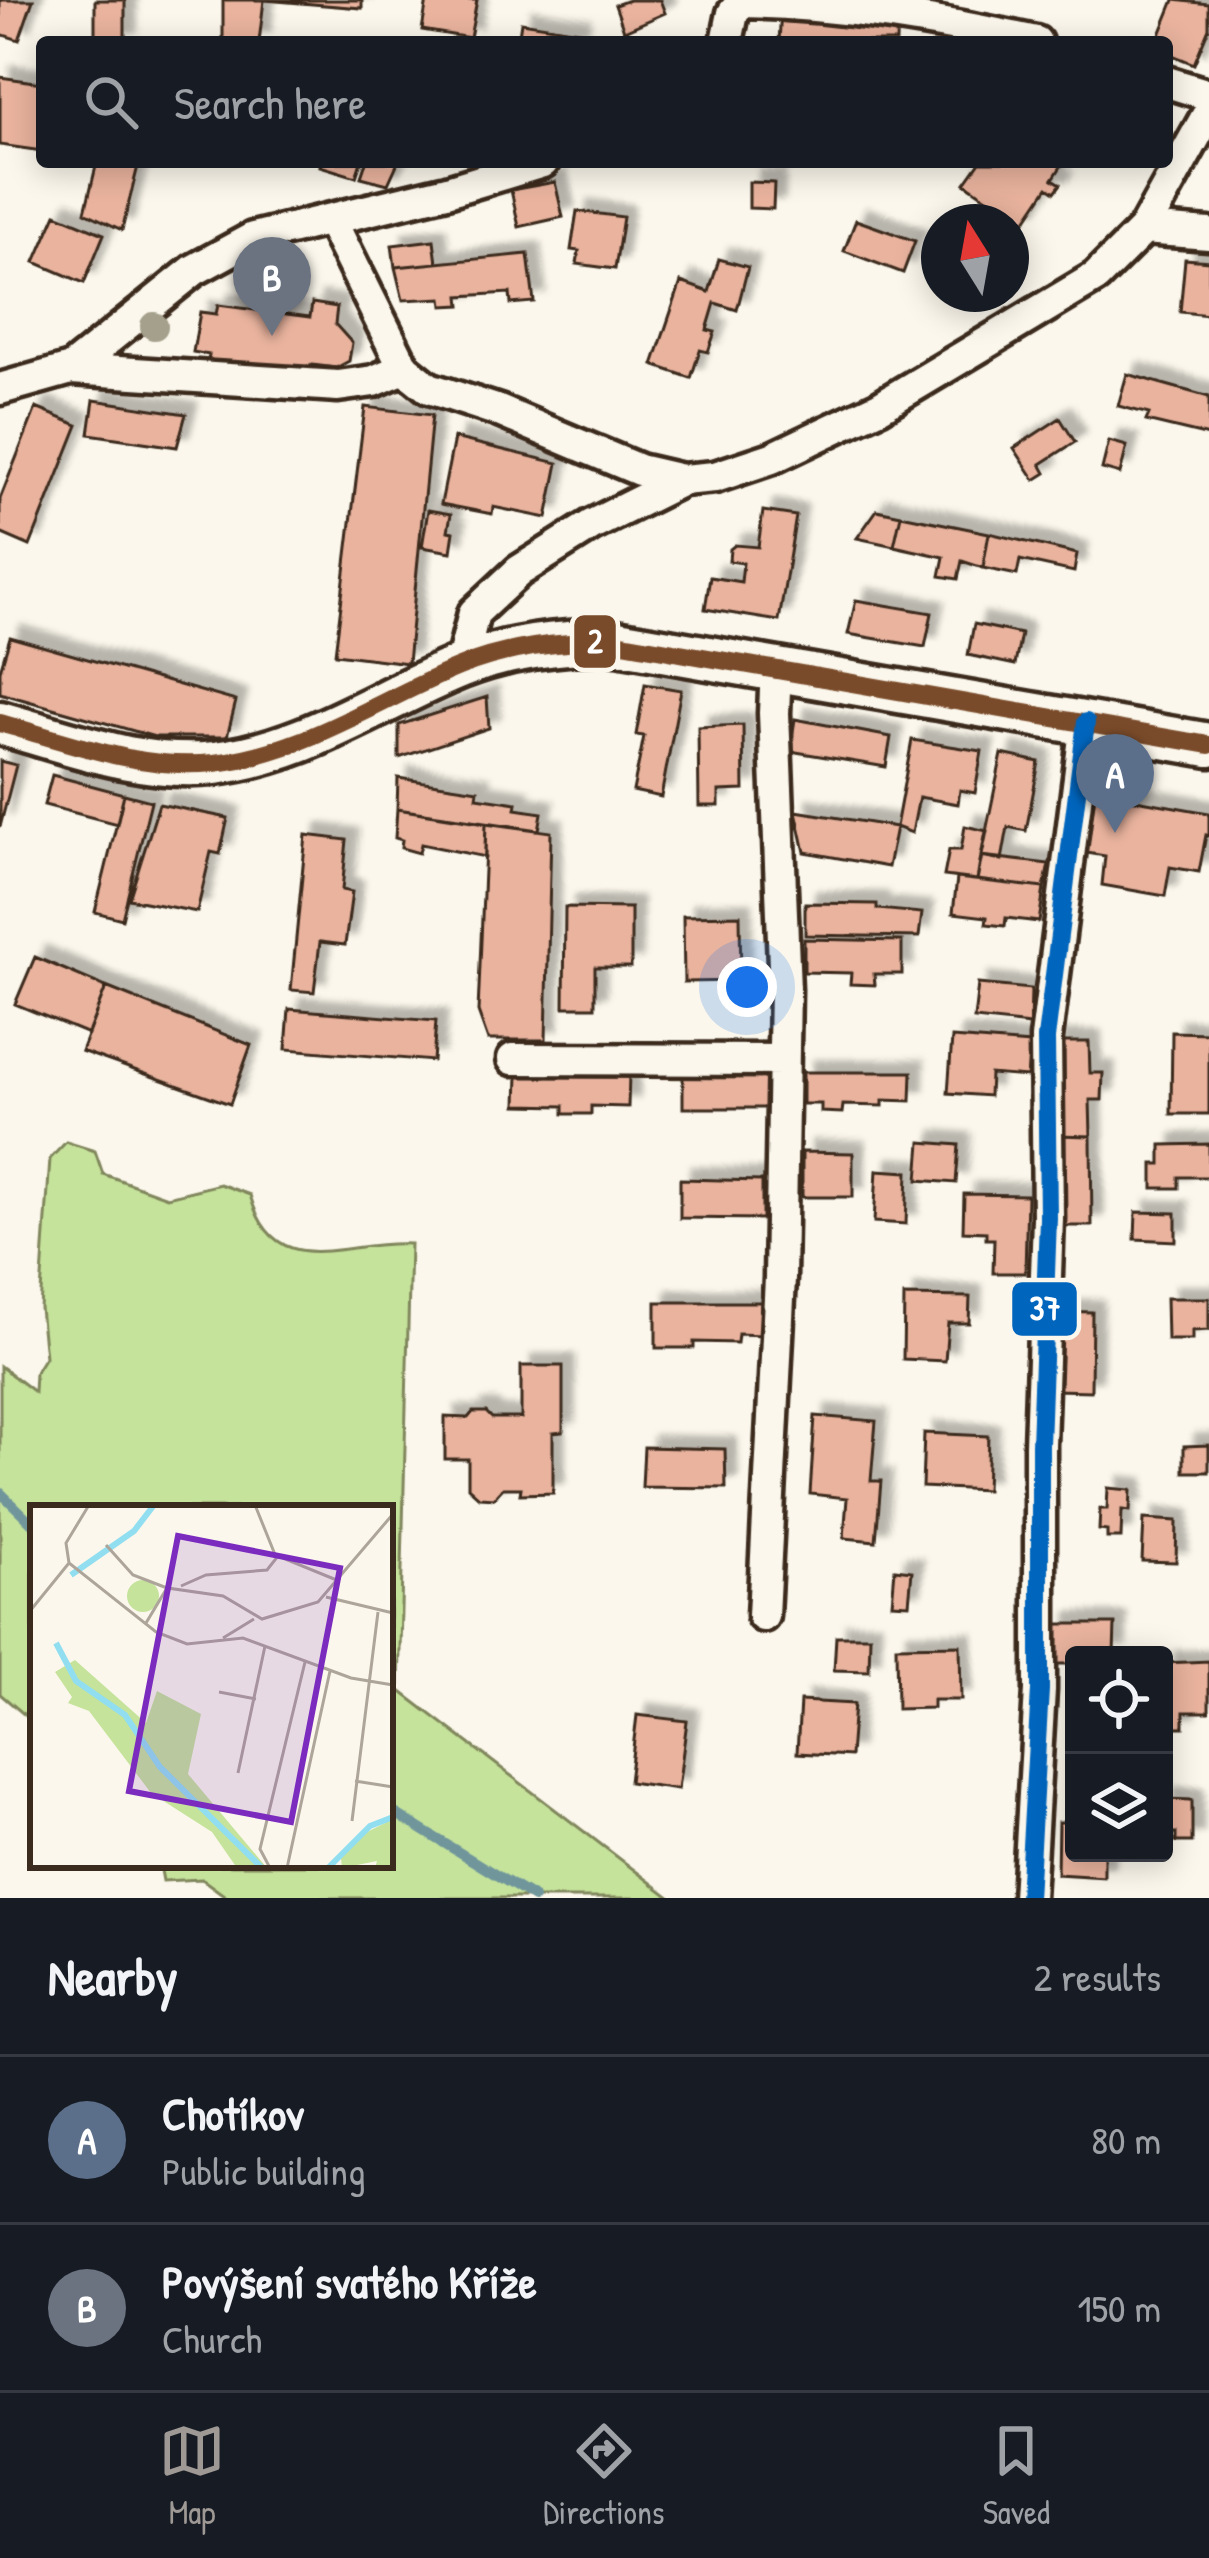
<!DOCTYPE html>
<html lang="en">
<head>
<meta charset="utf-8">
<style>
  :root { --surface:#171b24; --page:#242831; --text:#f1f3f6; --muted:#9ea1a6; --line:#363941; --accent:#9f9995 }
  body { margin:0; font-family:"Patrick Hand",sans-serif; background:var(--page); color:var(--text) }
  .controls { position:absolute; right:36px; bottom:36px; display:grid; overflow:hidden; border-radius:12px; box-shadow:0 6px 30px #0003 }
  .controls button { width:108px; height:108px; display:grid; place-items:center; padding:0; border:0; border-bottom:3px solid var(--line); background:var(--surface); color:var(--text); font:60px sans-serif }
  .compass { position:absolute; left:921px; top:204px; width:108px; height:108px; border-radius:50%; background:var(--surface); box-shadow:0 6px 30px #0003; rotate:349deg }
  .you { position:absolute; left:747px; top:987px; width:42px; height:42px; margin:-30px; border:9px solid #fff; border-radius:50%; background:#1a73e8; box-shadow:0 0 0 18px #1a73e833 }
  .badge { display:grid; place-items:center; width:78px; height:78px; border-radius:50%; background:var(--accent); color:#fff; font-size:39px; font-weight:700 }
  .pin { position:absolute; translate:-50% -99px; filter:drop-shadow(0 3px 6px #0008) }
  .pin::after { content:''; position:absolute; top:63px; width:42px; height:36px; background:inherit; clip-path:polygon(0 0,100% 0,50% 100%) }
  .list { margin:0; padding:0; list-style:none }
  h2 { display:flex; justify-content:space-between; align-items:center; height:156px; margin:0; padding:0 48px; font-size:51px }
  h2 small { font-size:39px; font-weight:400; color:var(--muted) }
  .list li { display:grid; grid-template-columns:78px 1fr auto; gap:36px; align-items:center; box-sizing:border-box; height:168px; padding:0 48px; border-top:3px solid var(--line) }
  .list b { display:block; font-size:45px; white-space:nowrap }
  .list p { margin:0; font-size:39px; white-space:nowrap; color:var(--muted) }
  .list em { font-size:39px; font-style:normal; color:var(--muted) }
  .icon { flex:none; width:66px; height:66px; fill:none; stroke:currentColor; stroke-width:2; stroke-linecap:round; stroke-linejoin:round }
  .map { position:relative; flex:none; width:1209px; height:1898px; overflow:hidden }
  .search { position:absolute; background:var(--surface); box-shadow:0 6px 30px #0003; left:36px; right:36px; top:36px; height:132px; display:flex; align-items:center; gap:30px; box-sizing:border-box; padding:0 42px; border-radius:12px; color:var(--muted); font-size:45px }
  .sheet { height:492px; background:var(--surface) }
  nav { display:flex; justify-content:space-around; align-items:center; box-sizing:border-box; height:168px; border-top:3px solid var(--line); background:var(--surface); font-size:33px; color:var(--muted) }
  nav a { display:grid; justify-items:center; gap:6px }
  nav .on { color:var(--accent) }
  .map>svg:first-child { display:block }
  .green { fill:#c5e39b; stroke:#80865c; stroke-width:3 }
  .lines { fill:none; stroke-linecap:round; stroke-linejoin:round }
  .stream { stroke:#6f969c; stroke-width:10 }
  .building { fill:#e9b39e; stroke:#3b2a1e; stroke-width:3; filter:url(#shadow) }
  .street-casing { stroke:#3b2a1e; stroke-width:39 }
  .secondary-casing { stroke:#3b2a1e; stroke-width:51 }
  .street { stroke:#fbf7ec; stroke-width:30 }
  .secondary { stroke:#fbf7ec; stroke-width:42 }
  .bus-1-casing { stroke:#fbf7ec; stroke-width:27 }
  .bus-2-casing { stroke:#fbf7ec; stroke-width:27 }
  .bus-1 { stroke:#7a4b2a; stroke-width:18 }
  .bus-2 { stroke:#0065bd; stroke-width:18 }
  .tree { fill:#a5a08c }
  .inset-river { fill:none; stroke:#91def0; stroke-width:6 }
  .inset-road { fill:none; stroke:#aea59a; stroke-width:3 }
  .view { fill:#7b2cbf; fill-opacity:0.15; stroke:#7b2cbf; stroke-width:6 }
  .inset-edge { fill:none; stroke:#3b2a1e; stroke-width:6 }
  .line-badge { stroke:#fbf7ec; stroke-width:4.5 }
  .badge-label { font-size:33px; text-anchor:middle; font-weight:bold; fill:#fff }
</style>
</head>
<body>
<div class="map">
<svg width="1209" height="1898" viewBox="0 0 1209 1898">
  <defs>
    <filter id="shadow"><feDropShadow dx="11" dy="-11" stdDeviation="3" flood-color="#0004"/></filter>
  </defs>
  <rect width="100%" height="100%" fill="#fbf7ec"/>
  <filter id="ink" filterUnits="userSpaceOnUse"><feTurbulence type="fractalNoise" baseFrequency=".00833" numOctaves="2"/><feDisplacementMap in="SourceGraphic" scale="24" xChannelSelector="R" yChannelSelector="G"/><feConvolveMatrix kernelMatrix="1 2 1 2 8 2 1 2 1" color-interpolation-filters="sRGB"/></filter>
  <g filter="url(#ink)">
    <path class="green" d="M 66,1142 L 95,1151 L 103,1174 L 167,1197 L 220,1184 L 250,1195 C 275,1285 344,1239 410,1244 L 399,1690 L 671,1898 L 228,1898 L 202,1879 L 163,1881 L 160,1865 L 390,1865 L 390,1508 L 33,1508 L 33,1722 L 0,1694 L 0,1366 L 34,1392 L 35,1373 L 45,1357 L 40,1308 L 50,1159 Z"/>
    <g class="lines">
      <path class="stream" d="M 0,1492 L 33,1524
        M 390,1810 L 534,1898"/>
    </g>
    <path class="building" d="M 0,0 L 33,0 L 19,40 L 0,34 Z
      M 95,0 L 125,0 L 125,42 L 95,42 Z
      M 223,0 L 264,0 L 259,42 L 223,42 Z
      M 264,0 L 362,0 L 362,8 Z
      M 427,0 L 477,0 L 470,38 L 422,30 Z
      M 660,0 L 665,13 L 624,31 L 615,5 L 629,0 Z
      M 1174,0 L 1209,4 L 1209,28 L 1194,64 L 1167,53 L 1167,42 L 1157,42 Z
      M 781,10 L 897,17 L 896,42 L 779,42 Z
      M 521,22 L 579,31 L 577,42 L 518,42 Z
      M 0,77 L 42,83 L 42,151 L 0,145 Z
      M 97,162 L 139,162 L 122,230 L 85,212 Z
      M 321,162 L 361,162 L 356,177 L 320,166 Z
      M 366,162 L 398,162 L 388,184 L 361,177 Z
      M 980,162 L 1064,162 L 1053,179 L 1061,184 L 1055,192 L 1048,187 L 1024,223 L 965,183 Z
      M 555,182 L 563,217 L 519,227 L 511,190 Z
      M 749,182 L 774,183 L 773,209 L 749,208 Z
      M 577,211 L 623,217 L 615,269 L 577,264 L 579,251 L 571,250 Z
      M 56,214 L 104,234 L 84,283 L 35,262 Z
      M 856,220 L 915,241 L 903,273 L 844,251 Z
      M 434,240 L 437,263 L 395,267 L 392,245 Z
      M 528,254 L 534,302 L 511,304 L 510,293 L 460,296 L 461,305 L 443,306 L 442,298 L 403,300 L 395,267 Z
      M 719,259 L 748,267 L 737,310 L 715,303 L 707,330 L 715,332 L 708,352 L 700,350 L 691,378 L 653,365 L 681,282 L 709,292 Z
      M 1185,259 L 1209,261 L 1209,315 L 1180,312 Z
      M 312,303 L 337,307 L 335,324 L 352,343 L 349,361 L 336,368 L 312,365 L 310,375 L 208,360 L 209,355 L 193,352 L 200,312 L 216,314 L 218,305 L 310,317 Z
      M 1127,374 L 1209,397 L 1209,436 L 1146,421 L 1149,414 L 1118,406 Z
      M 94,400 L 186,414 L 177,447 L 89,434 Z
      M 365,407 L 432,415 L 408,663 L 335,654 Z
      M 36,408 L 78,425 L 30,546 L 0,533 L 0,499 Z
      M 1060,418 L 1075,442 L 1041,464 L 1046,473 L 1035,480 L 1014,448 Z
      M 454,438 L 558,463 L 547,518 L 493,507 L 492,514 L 441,504 Z
      M 1109,441 L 1127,446 L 1120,474 L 1102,469 Z
      M 428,510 L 451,514 L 448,531 L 454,532 L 451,552 L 422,547 Z
      M 877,510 L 901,515 L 894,546 L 857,538 Z
      M 763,511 L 796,516 L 779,621 L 705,609 L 710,577 L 741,582 L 743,563 L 729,561 L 730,549 L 735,545 L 758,547 Z
      M 901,515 L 989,533 L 983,568 L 962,561 L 958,579 L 940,576 L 944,557 L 894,546 Z
      M 989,533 L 1077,554 L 1074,572 L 1020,560 L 1017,575 L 983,568 Z
      M 856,600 L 932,613 L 925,647 L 848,634 Z
      M 974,624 L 1021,634 L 1015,665 L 968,655 Z
      M 10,637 L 236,701 L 227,737 L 155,737 L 0,693 L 0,670 Z
      M 645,684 L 681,690 L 661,797 L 633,791 L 644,736 L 636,735 Z
      M 487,697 L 489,728 L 399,758 L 399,725 Z
      M 795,719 L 891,737 L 886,767 L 790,751 Z
      M 743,725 L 744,790 L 719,791 L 719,806 L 699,806 L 698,727 Z
      M 912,740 L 982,751 L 975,793 L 960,790 L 958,804 L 919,797 L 912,833 L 896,827 Z
      M 1002,754 L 1039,762 L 1026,831 L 1008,827 L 1002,860 L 981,856 Z
      M 0,761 L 16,765 L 0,827 Z
      M 52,775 L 124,794 L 117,824 L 44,805 Z
      M 398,778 L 478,790 L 477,797 L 517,803 L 516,809 L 542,813 L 539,830 L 397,809 Z
      M 1091,792 L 1209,813 L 1209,836 L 1206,835 L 1199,872 L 1170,867 L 1165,896 L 1102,885 L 1105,856 L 1081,852 Z
      M 124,794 L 151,801 L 122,919 L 95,912 Z
      M 159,804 L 228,818 L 220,854 L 211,852 L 197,912 L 129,899 Z
      M 397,809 L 486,823 L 485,857 L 421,844 L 419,853 L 401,848 L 402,840 L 395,838 Z
      M 796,811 L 896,827 L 888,867 L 805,852 Z
      M 486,823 L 551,832 L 546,1040 L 488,1040 L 478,1012 Z
      M 965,826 L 987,831 L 977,880 L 944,876 L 949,850 L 961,850 Z
      M 306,835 L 347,840 L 342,890 L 352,892 L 345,945 L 320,942 L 314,992 L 291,990 Z
      M 981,856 L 1049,864 L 1044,888 L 977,880 Z
      M 957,878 L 1044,888 L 1039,922 L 1006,918 L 1005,926 L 986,924 L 987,917 L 953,913 Z
      M 805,903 L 877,904 L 877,909 L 922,913 L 919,937 L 805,935 Z
      M 565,907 L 631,908 L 631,967 L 595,967 L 595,1007 L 564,1007 Z
      M 740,915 L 741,981 L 684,982 L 683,916 Z
      M 804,939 L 902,941 L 902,974 L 874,974 L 875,985 L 850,984 L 851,973 L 804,972 Z
      M 35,957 L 106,987 L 88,1034 L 15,1004 Z
      M 978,984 L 1031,989 L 1030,1025 L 974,1019 Z
      M 106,987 L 251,1045 L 230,1104 L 81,1051 Z
      M 289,1009 L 436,1021 L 433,1061 L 286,1049 Z
      M 1172,1032 L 1209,1033 L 1209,1114 L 1171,1114 Z
      M 952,1038 L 1030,1044 L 1027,1077 L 990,1074 L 989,1096 L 948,1093 Z
      M 1054,1042 L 1089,1042 L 1090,1073 L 1103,1073 L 1102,1100 L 1090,1100 L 1091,1136 L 1056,1135 Z
      M 803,1072 L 912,1072 L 911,1101 L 883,1100 L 883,1106 L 843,1105 L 842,1113 L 821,1112 L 821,1104 L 803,1104 Z
      M 518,1075 L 629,1075 L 628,1107 L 591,1106 L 591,1114 L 564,1114 L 564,1106 L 517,1105 Z
      M 683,1075 L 767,1076 L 766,1108 L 683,1108 Z
      M 1056,1135 L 1091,1136 L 1092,1226 L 1056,1226 Z
      M 921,1142 L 959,1145 L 956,1183 L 918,1180 Z
      M 1209,1144 L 1209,1177 L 1179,1177 L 1179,1188 L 1153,1188 L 1153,1164 L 1161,1164 L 1161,1145 Z
      M 802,1152 L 853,1153 L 853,1197 L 802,1197 Z
      M 877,1170 L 908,1172 L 906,1224 L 874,1222 Z
      M 680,1179 L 762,1181 L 762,1219 L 680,1218 Z
      M 964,1194 L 1027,1195 L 1025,1273 L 993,1273 L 994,1239 L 986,1239 L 986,1232 L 963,1231 Z
      M 1136,1212 L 1176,1213 L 1176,1241 L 1135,1239 Z
      M 904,1296 L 970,1297 L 969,1323 L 948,1323 L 945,1361 L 903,1359 Z
      M 1166,1298 L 1209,1298 L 1209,1330 L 1192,1331 L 1192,1340 L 1167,1340 Z
      M 656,1302 L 763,1302 L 763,1335 L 738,1334 L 737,1343 L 694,1342 L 694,1348 L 656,1348 Z
      M 1055,1311 L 1092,1312 L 1091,1391 L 1055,1390 Z
      M 521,1366 L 563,1366 L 563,1432 L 553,1433 L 553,1493 L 520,1494 L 521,1488 L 503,1488 L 494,1498 L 479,1497 L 468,1487 L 468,1459 L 445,1459 L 445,1417 L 468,1418 L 473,1412 L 486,1412 L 492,1418 L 521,1418 Z
      M 815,1416 L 876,1421 L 871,1481 L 881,1481 L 876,1541 L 844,1538 L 847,1498 L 810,1494 Z
      M 924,1433 L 988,1436 L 986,1490 L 922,1487 Z
      M 1209,1445 L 1209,1472 L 1184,1472 L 1184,1446 Z
      M 644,1447 L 725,1449 L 726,1488 L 642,1487 Z
      M 1108,1488 L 1131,1490 L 1130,1511 L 1122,1510 L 1121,1538 L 1107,1538 L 1107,1531 L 1099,1530 L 1100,1509 L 1107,1509 Z
      M 1144,1519 L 1177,1521 L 1176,1562 L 1142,1561 Z
      M 895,1569 L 912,1571 L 909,1604 L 892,1603 Z
      M 1056,1624 L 1115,1624 L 1114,1655 L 1074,1655 L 1074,1664 L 1057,1664 Z
      M 836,1636 L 870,1636 L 869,1671 L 834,1670 Z
      M 960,1645 L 961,1700 L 933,1700 L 933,1708 L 897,1709 L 896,1646 Z
      M 1209,1661 L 1209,1712 L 1184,1712 L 1184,1727 L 1164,1727 L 1164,1663 Z
      M 800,1701 L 854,1704 L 850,1756 L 797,1753 Z
      M 637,1715 L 687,1721 L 678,1789 L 629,1782 Z
      M 1164,1799 L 1192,1800 L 1192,1842 L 1176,1842 L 1176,1833 L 1164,1833 Z
      M 1058,1822 L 1073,1822 L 1074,1853 L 1104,1853 L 1104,1877 L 1057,1874 Z"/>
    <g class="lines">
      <g class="street-casing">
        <path id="street" d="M 727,42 L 733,13 L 742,2 C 843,4 938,21 1036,42
          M 1167,82 L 1209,95
          M 331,221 L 404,368
          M 1144,229 L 1209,234
          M 71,369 L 194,270 L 253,238 L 447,191 L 543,162
          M 0,389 L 71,369 L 338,386 L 374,381 L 404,368 L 429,388 L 499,411 L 639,470 L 682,480 L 715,477 L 772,458 L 879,407 L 1096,277 L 1144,229 L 1209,112
          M 461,666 L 474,613 L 519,571 L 592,525 L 682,480
          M 513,1059 L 783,1060
          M 763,1616 L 780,1278 L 785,990 L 774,713 L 776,667
          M 1028,1898 L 1040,1690 L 1040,1445 L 1048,1218 L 1046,1038 L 1086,722"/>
      </g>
      <g class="secondary-casing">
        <path id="secondary" d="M 0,723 C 69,742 141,771 214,763 C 304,753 378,700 459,667 C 508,647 559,642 611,641 L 1209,745"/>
      </g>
      <use href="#street" class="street"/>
      <use href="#secondary" class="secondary"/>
      <g class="bus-1-casing">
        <path id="bus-1" d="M 0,723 C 69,742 141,771 214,763 C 304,753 378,700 459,667 C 508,647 559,642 611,641 L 1209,745"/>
      </g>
      <g class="bus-2-casing">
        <path id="bus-2" d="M 1028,1898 L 1040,1690 L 1040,1445 L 1048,1218 L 1046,1038 L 1086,722"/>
      </g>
      <use href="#bus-1" class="bus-1"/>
      <use href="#bus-2" class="bus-2"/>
    </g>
    <circle class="tree" cx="154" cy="326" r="14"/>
  </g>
  <g transform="translate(30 1505)">
    <rect width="363" height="363" fill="#fbf7ec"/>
    <path d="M97 91a16 16 0 1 1 32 0a16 16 0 1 1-32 0ZM 45,155 L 116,218 L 127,186 L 171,209 L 158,269 L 237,363 L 207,363 L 182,327 L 121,288 L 59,206 L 38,198 L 42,192 L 25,167 ZM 363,314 L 363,363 L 345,363 L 347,356 L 312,363 L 311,353 L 331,330 Z" fill="#c5e39b"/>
    <path class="inset-river" d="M 41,70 L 104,26 L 124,0M 26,138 L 46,176 L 95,210 L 130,262 L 232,363M 298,363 L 340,321 L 363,312"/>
    <path class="inset-road" d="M 59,0 L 36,38 L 39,58 L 126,127 L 157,139 L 213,133 L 321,173 L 363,180M 225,0 L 246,52M 76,40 L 103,70 L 137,83M 151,81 L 176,70 L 237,65 L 248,51 L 309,76M 296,92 L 363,108M 0,106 L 39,58M 116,118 L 137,83 L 193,91 L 232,114 L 288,97 L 363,9M 193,133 L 224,114M 189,187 L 226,194M 208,268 L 235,141M 325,276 L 363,282M 322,316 L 348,107M 240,363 L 230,344 L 275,157M 257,363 L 300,166"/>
    <path class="view" d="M 148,31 L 310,63 L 261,317 L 99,286 Z"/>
    <rect width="363" height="363" class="inset-edge"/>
  </g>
  <g class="line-badge">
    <rect x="572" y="613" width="46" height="57" rx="12" fill="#7a4b2a"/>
    <rect x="1010" y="1280" width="69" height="58" rx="12" fill="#0065bd"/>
  </g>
  <g class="badge-label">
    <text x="595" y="653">2</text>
    <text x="1045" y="1320">37</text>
  </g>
</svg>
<div class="controls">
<button><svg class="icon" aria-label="locate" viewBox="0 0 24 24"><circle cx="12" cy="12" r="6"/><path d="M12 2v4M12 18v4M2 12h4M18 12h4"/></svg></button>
<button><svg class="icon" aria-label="layers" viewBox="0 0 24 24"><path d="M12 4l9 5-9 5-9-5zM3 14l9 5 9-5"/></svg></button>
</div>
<svg class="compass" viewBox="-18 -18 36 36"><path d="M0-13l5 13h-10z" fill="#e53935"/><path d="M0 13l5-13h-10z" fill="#9ea1a6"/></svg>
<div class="you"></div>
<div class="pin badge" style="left:1115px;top:833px;background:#5c6f8a">A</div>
<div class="pin badge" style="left:272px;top:336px;background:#6b7280">B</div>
<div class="search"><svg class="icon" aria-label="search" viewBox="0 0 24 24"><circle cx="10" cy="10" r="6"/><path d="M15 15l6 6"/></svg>Search here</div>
</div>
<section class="sheet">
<h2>Nearby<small>2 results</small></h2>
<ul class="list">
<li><span class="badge" style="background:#5c6f8a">A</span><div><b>Chotíkov</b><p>Public building</p></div><em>80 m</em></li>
<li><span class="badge" style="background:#6b7280">B</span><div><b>Povýšení svatého Kříže</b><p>Church</p></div><em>150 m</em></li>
</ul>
</section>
<nav>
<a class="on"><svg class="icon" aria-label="map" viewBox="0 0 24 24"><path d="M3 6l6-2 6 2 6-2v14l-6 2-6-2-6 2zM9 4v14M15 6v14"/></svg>Map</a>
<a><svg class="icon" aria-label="directions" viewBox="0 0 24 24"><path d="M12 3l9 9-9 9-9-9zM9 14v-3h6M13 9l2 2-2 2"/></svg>Directions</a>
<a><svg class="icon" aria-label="saved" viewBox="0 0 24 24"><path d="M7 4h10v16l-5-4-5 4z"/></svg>Saved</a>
</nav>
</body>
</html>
